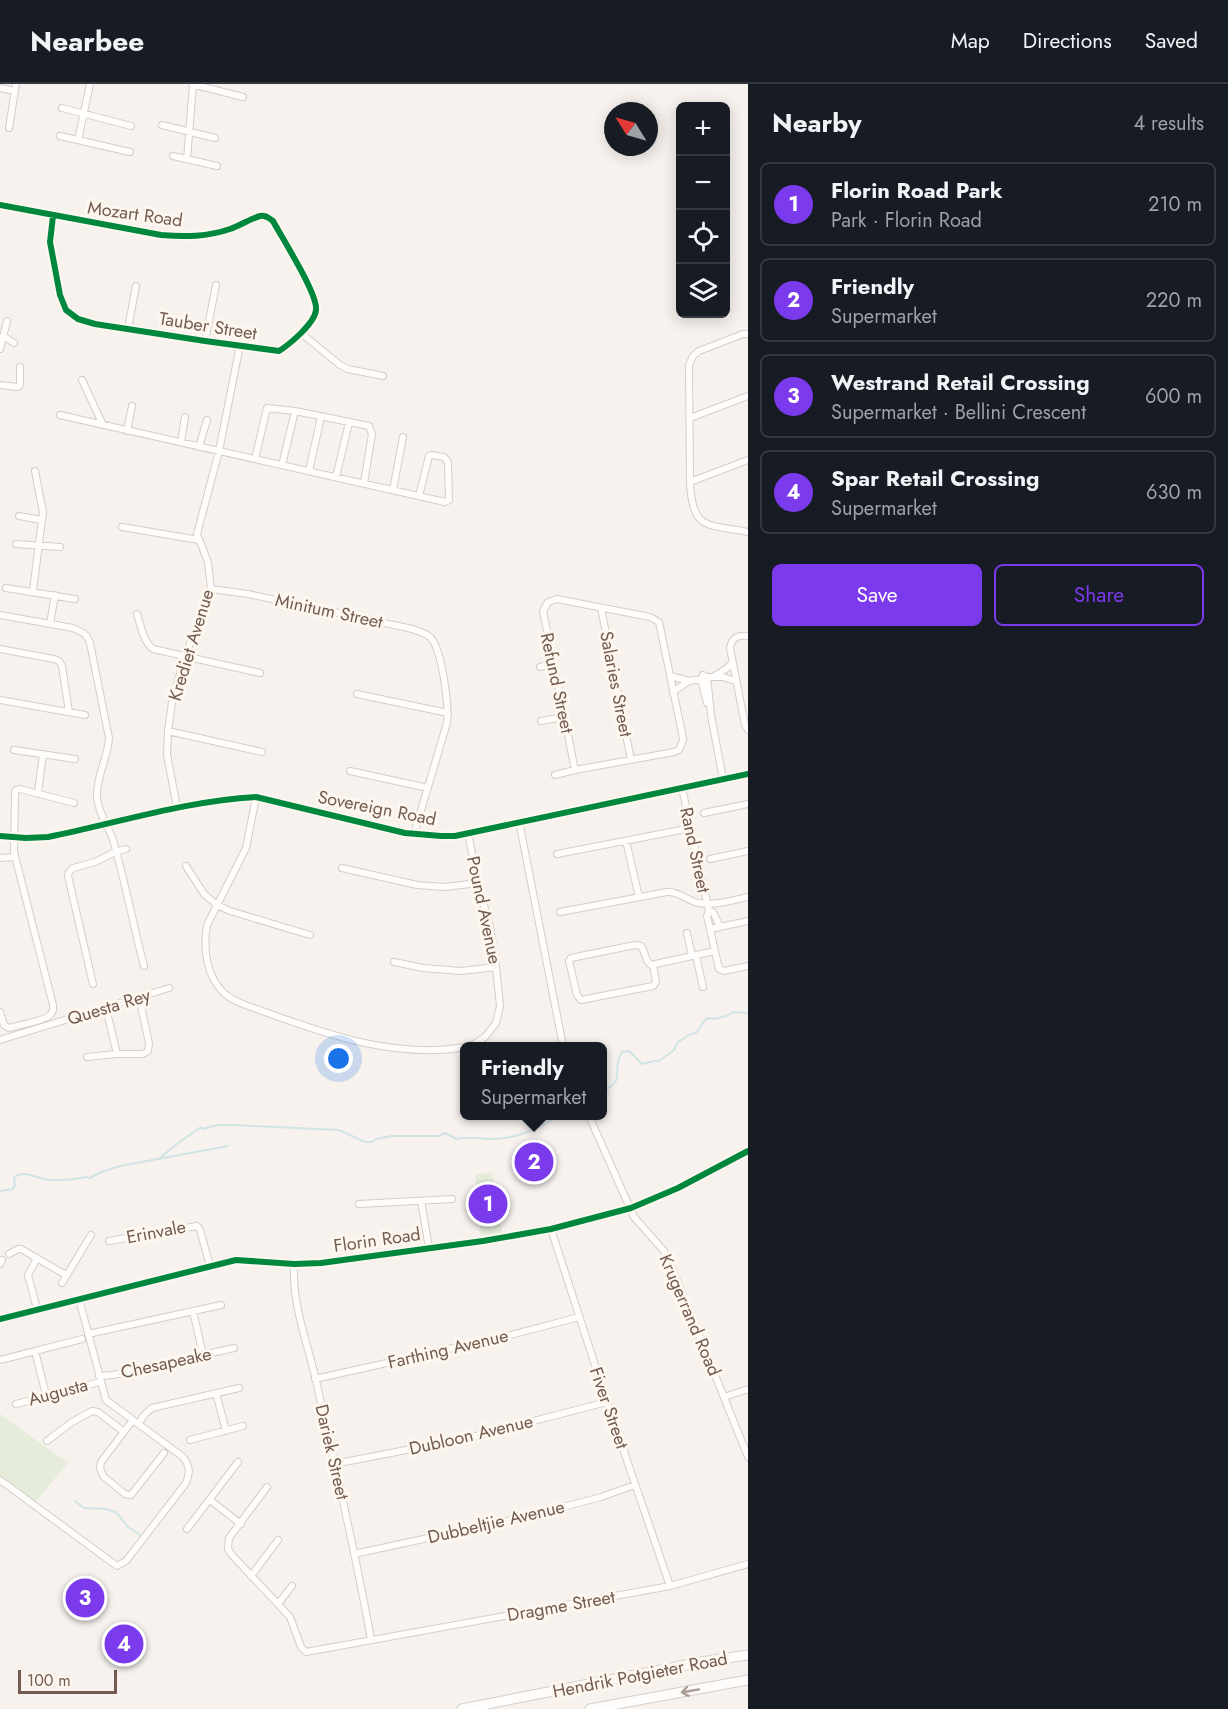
<!DOCTYPE html>
<html lang="en">
<head>
<meta charset="utf-8">
<style>
  :root { --surface:#171b24; --page:#242831; --text:#f1f3f6; --muted:#9ea1a6; --line:#363941; --accent:#7c3aed }
  body { margin:0; font-family:Jost,sans-serif; background:var(--page); color:var(--text) }
  .controls { position:absolute; right:18px; top:18px; display:grid; overflow:hidden; border-radius:9px; box-shadow:0 3px 15px #0003 }
  .controls button { width:54px; height:54px; display:grid; place-items:center; padding:0; border:0; border-bottom:2px solid var(--line); background:var(--surface); color:var(--text); font:30px sans-serif }
  .compass { position:absolute; left:604px; top:18px; width:54px; height:54px; border-radius:50%; background:var(--surface); box-shadow:0 3px 15px #0003; rotate:307deg }
  .scale { position:absolute; left:18px; bottom:15px; width:99px; box-sizing:border-box; padding-left:6px; border:3px solid #735b4f; border-top:0; font-size:16px; line-height:21px; white-space:nowrap; color:#735b4f; -webkit-text-stroke:4px #fdf7ef; paint-order:stroke }
  .you { position:absolute; left:339px; top:975px; width:21px; height:21px; margin:-15px; border:4px solid #fff; border-radius:50%; background:#1a73e8; box-shadow:0 0 0 9px #1a73e833 }
  .badge { display:grid; place-items:center; width:39px; height:39px; border-radius:50%; background:var(--accent); color:#fff; font-size:20px; font-weight:700 }
  .pin { position:absolute; translate:-50% -50%; border:3px solid #fff; box-shadow:0 2px 6px #0006 }
  .popup { position:absolute; left:460px; top:958px; width:147px; height:78px; box-sizing:border-box; display:grid; place-content:center; border-radius:9px; background:var(--surface); filter:drop-shadow(0 2px 4px #0005); font-size:20px; white-space:nowrap; color:var(--muted) }
  .popup b { font-size:22px; color:var(--text) }
  .popup::after { content:''; position:absolute; left:50%; top:100%; margin-left:-12px; border:12px solid transparent; border-top-color:var(--surface) }
  .list { margin:0; padding:0; list-style:none }
  h2 { display:flex; justify-content:space-between; align-items:center; height:78px; margin:0; padding:0 24px; font-size:26px }
  h2 small { font-size:20px; font-weight:400; color:var(--muted) }
  .list li { display:grid; grid-template-columns:39px 1fr auto; gap:18px; align-items:center; box-sizing:border-box; height:84px; margin:0 12px 12px; padding:0 12px; border:2px solid var(--line); border-radius:9px }
  .list b { display:block; font-size:22px; white-space:nowrap }
  .list p { margin:0; font-size:20px; white-space:nowrap; color:var(--muted) }
  .list em { font-size:20px; font-style:normal; color:var(--muted) }
  .actions { display:flex; gap:12px; padding:18px 24px }
  .actions a { flex:1; padding:14px 0; border:2px solid var(--accent); border-radius:9px; text-align:center; font-size:21px; color:var(--accent) }
  .actions .main { background:var(--accent); color:#fff }
  .icon { flex:none; width:33px; height:33px; fill:none; stroke:currentColor; stroke-width:2; stroke-linecap:round; stroke-linejoin:round }
  .map { position:relative; flex:none; width:748px; height:1625px; overflow:hidden }
  header { display:flex; align-items:center; gap:36px; box-sizing:border-box; height:84px; padding:0 30px; background:var(--surface); border-bottom:2px solid var(--line) }
  header strong { font-size:28px }
  nav { display:flex; gap:33px; margin-inline-start:auto; font-size:21px }
  main { display:flex }
  aside { flex:1; background:var(--surface) }
  .map>svg:first-child { display:block }
  .green { fill:#e5ecd9 }
  .lines { fill:none; stroke-linecap:round; stroke-linejoin:round }
  .stream { stroke:#d0e4e6; stroke-width:2 }
  .street-casing { stroke:#d4cec8; stroke-width:8 }
  .secondary-casing { stroke:#d5cec8; stroke-width:11 }
  .street { stroke:#fefdfc; stroke-width:6 }
  .secondary { stroke:#fefdfc; stroke-width:9 }
  .cycleway-casing { stroke:#fdf7ef; stroke-width:10 }
  .cycleway { stroke:#00873e; stroke-width:6 }
  .oneway { stroke:#ab9c94 }
  .labels { text-anchor:middle; dominant-baseline:central; stroke-width:6; stroke-linejoin:round; paint-order:stroke }
  .street-label { font-size:18px; fill:#735b4f; stroke:#fdf7ef }
</style>
</head>
<body>
<header>
<strong>Nearbee</strong>
<nav><a>Map</a><a>Directions</a><a>Saved</a></nav>
</header>
<main>
<div class="map">
<svg width="748" height="1625" viewBox="0 0 748 1625">
  <rect width="100%" height="100%" fill="#f7f2ed"/>
  <path class="green" d="M 492,1088 L 502,1149 L 481,1152 L 475,1091 Z
    M 0,1330 L 68,1379 L 35,1418 L 0,1393 Z"/>
  <g class="lines">
    <path class="stream" d="M 603,1007 C 628,995 610,987 622,968 L 629,967 L 642,980 L 654,977 L 659,977 L 674,966 L 677,959 L 687,952 L 697,948 L 705,936 L 709,934 L 715,935 L 726,932 L 733,928 L 748,929
      M 159,1075 L 174,1062 L 201,1043 L 202,1045 L 218,1041 L 232,1041 L 339,1046 L 365,1058 L 372,1058 L 376,1055 L 392,1052 L 439,1052 L 445,1049 L 457,1055 C 467,1052 479,1055 490,1055 C 510,1056 542,1045 556,1032
      M 0,1107 L 13,1105 L 15,1101 L 14,1093 C 27,1085 38,1096 51,1096 C 63,1097 75,1095 86,1093 L 90,1094 L 101,1088 L 120,1082 L 228,1062
      M 75,1417 L 84,1424 L 107,1425 L 117,1429 L 127,1442 L 140,1451"/>
    <g class="street-casing">
      <path id="street" d="M 192,0 L 243,13
        M 0,4 L 15,7
        M 62,24 L 131,42
        M 162,41 L 215,54
        M 9,44 L 16,0
        M 60,52 L 130,68
        M 78,56 L 90,0
        M 173,72 L 217,82
        M 187,75 L 193,1
        M 0,121 L 161,151 C 185,153 207,153 230,145 C 239,142 252,134 260,132 C 266,131 269,134 273,137 C 282,154 318,210 316,226 C 315,239 290,260 279,267 L 205,257 L 95,240 L 78,235 L 66,226 L 60,211 L 50,158 L 53,132
        M 128,244 L 136,202
        M 301,249 L 340,281 L 348,285 L 383,292
        M 748,250 L 743,250 L 699,267 L 693,272 L 689,281 L 690,398 C 692,447 707,440 748,448
        M 3,252 L 14,259
        M 205,257 L 216,201
        M 0,265 L 7,237
        M 82,296 L 103,341
        M 0,301 L 18,303 L 20,301 L 20,283
        M 60,331 L 445,418 L 449,416 L 448,378 L 444,373 L 431,371 L 429,372 L 419,412
        M 690,334 L 748,312
        M 127,347 L 132,322
        M 181,358 L 185,333
        M 199,363 L 207,336
        M 255,375 L 267,324 L 295,327 L 369,342 L 372,350 L 364,399
        M 282,381 L 295,327
        M 309,387 L 321,333
        M 336,393 L 349,339
        M 690,398 L 748,376
        M 393,406 L 403,353
        M 19,432 L 42,436
        M 122,443 L 199,456
        M 16,460 L 60,463
        M 6,504 L 75,515
        M 211,505 L 248,510 L 408,544 C 416,546 424,548 430,553 C 442,564 449,622 447,639 L 414,750
        M 33,507 L 43,428 L 35,387
        M 557,515 L 650,533 L 659,538 L 682,649 L 683,656 L 679,666 L 674,668 L 575,686 L 543,527 L 548,518 Z
        M 601,524 L 631,676
        M 137,530 C 141,542 143,557 153,565 L 260,589
        M 0,531 L 73,544 C 82,548 87,550 90,559 L 109,654 C 108,674 96,692 97,713 C 98,729 108,741 113,756 C 125,797 133,840 144,882
        M 50,540 L 55,511
        M 748,552 C 738,551 732,553 730,564 L 745,641 L 748,646
        M 0,565 L 54,575 L 59,577 L 62,582 L 69,628
        M 540,583 L 553,580
        M 703,591 L 707,593 L 711,631 L 723,695
        M 703,591 L 701,595 L 707,619
        M 716,591 L 726,585 L 732,579
        M 670,592 L 690,597 L 701,595
        M 707,593 L 723,593 L 735,597
        M 673,609 L 677,605 L 689,597
        M 357,610 L 448,629
        M 0,616 L 85,631
        M 541,637 L 564,633
        M 168,647 L 262,668
        M 14,666 L 75,675
        M 350,687 L 428,704
        M 555,691 L 575,686
        M 682,704 L 709,827 L 707,832 L 719,885 L 724,887 L 748,882
        M 38,708 L 43,670
        M 256,713 L 246,764 L 207,841 C 203,864 206,892 224,909 C 234,919 253,923 265,928 C 328,951 397,975 465,963
        M 177,723 L 167,671 L 168,647 L 172,618 L 185,572 L 211,505 L 208,478 L 197,450 L 219,367 L 240,261
        M 704,729 L 748,720
        M 519,737 L 563,962
        M 0,752 L 26,754 L 48,753 C 118,739 185,717 256,713 L 405,749 L 441,752 L 455,752 L 748,690
        M 626,757 L 639,813
        M 557,770 L 681,746
        M 0,774 L 15,773
        M 710,775 L 748,767
        M 186,782 L 204,810 L 217,821 L 230,827 L 310,851
        M 342,784 L 417,801 L 445,803 L 478,799
        M 709,827 L 713,828 L 720,843
        M 560,828 L 667,808 C 679,807 687,817 699,819 C 714,822 733,816 748,813
        M 710,845 L 748,837
        M 687,849 L 692,872
        M 696,872 L 703,903
        M 394,878 L 423,884 L 461,887 L 496,883
        M 653,881 L 656,898 L 653,902 L 581,916 L 577,911 L 569,877 L 571,874 L 635,861 L 641,862 C 646,868 644,876 651,881 L 715,867
        M 93,900 L 68,792 L 69,788 L 73,784 L 95,778 L 115,768 L 126,765
        M 106,924 L 117,970
        M 0,928 L 4,941 L 9,944 C 18,941 46,937 51,930 C 54,927 53,924 53,921 L 14,768 L 15,708 L 16,706 L 20,705 L 74,719
        M 0,956 L 169,904
        M 466,962 L 473,961 L 485,953 L 496,939 L 500,922 L 496,883 L 490,843 L 478,799 L 468,749
        M 87,973 L 117,970 L 143,970 L 148,967 L 149,959 L 139,913
        M 589,1032 L 634,1133 L 664,1167 L 670,1179 L 748,1373
        M 421,1117 L 429,1164
        M 359,1120 L 452,1115
        M 551,1145 L 607,1318 L 670,1502
        M 109,1157 L 197,1142 L 200,1146 L 210,1182
        M 9,1170 L 18,1165 L 21,1165 L 66,1191
        M 0,1180 L 2,1176
        M 294,1180 C 292,1223 308,1259 317,1301 C 336,1386 356,1470 371,1556
        M 62,1199 L 91,1151
        M 37,1225 L 28,1191 L 37,1174
        M 193,1227 L 203,1271
        M 0,1235 L 236,1176 L 294,1180 L 321,1179 L 483,1157 L 551,1145 L 631,1124 L 678,1104 L 748,1067
        M 88,1250 L 221,1221
        M 35,1267 L 46,1311
        M 0,1276 L 82,1255
        M 99,1292 L 113,1291 L 234,1264
        M 315,1295 L 507,1252 L 579,1233
        M 216,1309 L 226,1347
        M 724,1313 L 748,1305
        M 16,1320 L 100,1298
        M 133,1336 L 101,1378 L 100,1384 L 103,1392 L 125,1410 L 131,1411 L 164,1369
        M 138,1340 L 145,1330 L 152,1324 L 239,1304
        M 190,1356 L 243,1342
        M 47,1357 L 72,1338 L 92,1327 L 98,1328 L 124,1348
        M 334,1380 L 468,1354 L 607,1318
        M 0,1396 L 117,1482 L 126,1477 L 186,1399 C 190,1388 190,1382 183,1373 L 106,1316 L 79,1215
        M 267,1403 L 229,1454 L 228,1465 L 232,1471 L 290,1533 L 301,1563 L 306,1568 L 670,1502 L 748,1480
        M 210,1416 L 241,1440
        M 187,1445 L 238,1378
        M 354,1470 L 525,1433 L 601,1413 L 635,1401
        M 251,1492 L 278,1456
        M 278,1520 L 292,1502"/>
    </g>
    <g class="secondary-casing">
      <path id="secondary" d="M 462,1625 L 701,1578 L 748,1571
        M 590,1625 L 748,1596"/>
    </g>
    <use href="#street" class="street"/>
    <use href="#secondary" class="secondary"/>
    <g class="cycleway-casing">
      <path id="cycleway" d="M 0,121 L 161,151 C 185,153 207,153 230,145 C 239,142 252,134 260,132 C 266,131 269,134 273,137 C 282,154 318,210 316,226 C 315,239 290,260 279,267 L 205,257 L 95,240 L 78,235 L 66,226 L 60,211 L 50,158 L 53,132
        M 0,752 L 26,754 L 48,753 C 118,739 185,717 256,713 L 405,749 L 441,752 L 455,752 L 748,690
        M 0,1235 L 236,1176 L 294,1180 L 321,1179 L 483,1157 L 551,1145 L 631,1124 L 678,1104 L 748,1067"/>
    </g>
    <use href="#cycleway" class="cycleway"/>
  </g>
  <defs><path id="oneway-shaft" d="M-6 0H5M1.5-3L5.5 0L1.5 3" fill="none" stroke-width="1.6" stroke-linecap="round" stroke-linejoin="round" transform="scale(1.5)"/></defs>
  <use class="oneway" href="#oneway-shaft" transform="translate(690 1607) rotate(170)"/>
  <g class="labels">
    <g class="street-label">
      <text transform="translate(135 130) rotate(8)">Mozart Road</text>
      <text transform="translate(208 242) rotate(9)">Tauber Street</text>
      <text transform="translate(329 527) rotate(12)">Minitum Street</text>
      <text transform="translate(191 561) rotate(-73)">Krediet Avenue</text>
      <text transform="translate(557 599) rotate(78)">Refund Street</text>
      <text transform="translate(616 600) rotate(79)">Salaries Street</text>
      <text transform="translate(377 724) rotate(11)">Sovereign Road</text>
      <text transform="translate(695 766) rotate(78)">Rand Street</text>
      <text transform="translate(484 826) rotate(78)">Pound Avenue</text>
      <text transform="translate(109 923) rotate(-17)">Questa Rey</text>
      <text transform="translate(156 1148) rotate(-11)">Erinvale</text>
      <text transform="translate(377 1156) rotate(-8)">Florin Road</text>
      <text transform="translate(690 1231) rotate(67)">Krugerrand Road</text>
      <text transform="translate(448 1265) rotate(-13)">Farthing Avenue</text>
      <text transform="translate(166 1279) rotate(-12)">Chesapeake</text>
      <text transform="translate(58 1308) rotate(-15)">Augusta</text>
      <text transform="translate(609 1324) rotate(71)">Fiver Street</text>
      <text transform="translate(471 1351) rotate(-13)">Dubloon Avenue</text>
      <text transform="translate(332 1368) rotate(77)">Dariek Street</text>
      <text transform="translate(496 1438) rotate(-13)">Dubbeltjie Avenue</text>
      <text transform="translate(561 1522) rotate(-10)">Dragme Street</text>
      <text transform="translate(640 1591) rotate(-11)">Hendrik Potgieter Road</text>
    </g>
  </g>
</svg>
<div class="controls">
<button>+</button>
<button>−</button>
<button><svg class="icon" aria-label="locate" viewBox="0 0 24 24"><circle cx="12" cy="12" r="6"/><path d="M12 2v4M12 18v4M2 12h4M18 12h4"/></svg></button>
<button><svg class="icon" aria-label="layers" viewBox="0 0 24 24"><path d="M12 4l9 5-9 5-9-5zM3 14l9 5 9-5"/></svg></button>
</div>
<svg class="compass" viewBox="-18 -18 36 36"><path d="M0-13l5 13h-10z" fill="#e53935"/><path d="M0 13l5-13h-10z" fill="#9ea1a6"/></svg>
<div class="scale">100 m</div>
<div class="you"></div>
<div class="pin badge" style="left:488px;top:1120px">1</div>
<div class="pin badge" style="left:534px;top:1078px">2</div>
<div class="popup"><b>Friendly</b>Supermarket</div>
<div class="pin badge" style="left:85px;top:1514px">3</div>
<div class="pin badge" style="left:124px;top:1560px">4</div>
</div>
<aside>
<h2>Nearby<small>4 results</small></h2>
<ul class="list">
<li><span class="badge">1</span><div><b>Florin Road Park</b><p>Park · Florin Road</p></div><em>210 m</em></li>
<li><span class="badge">2</span><div><b>Friendly</b><p>Supermarket</p></div><em>220 m</em></li>
<li><span class="badge">3</span><div><b>Westrand Retail Crossing</b><p>Supermarket · Bellini Crescent</p></div><em>600 m</em></li>
<li><span class="badge">4</span><div><b>Spar Retail Crossing</b><p>Supermarket</p></div><em>630 m</em></li>
</ul>
<div class="actions"><a class="main">Save</a><a>Share</a></div>
</aside>
</main>
</body>
</html>
